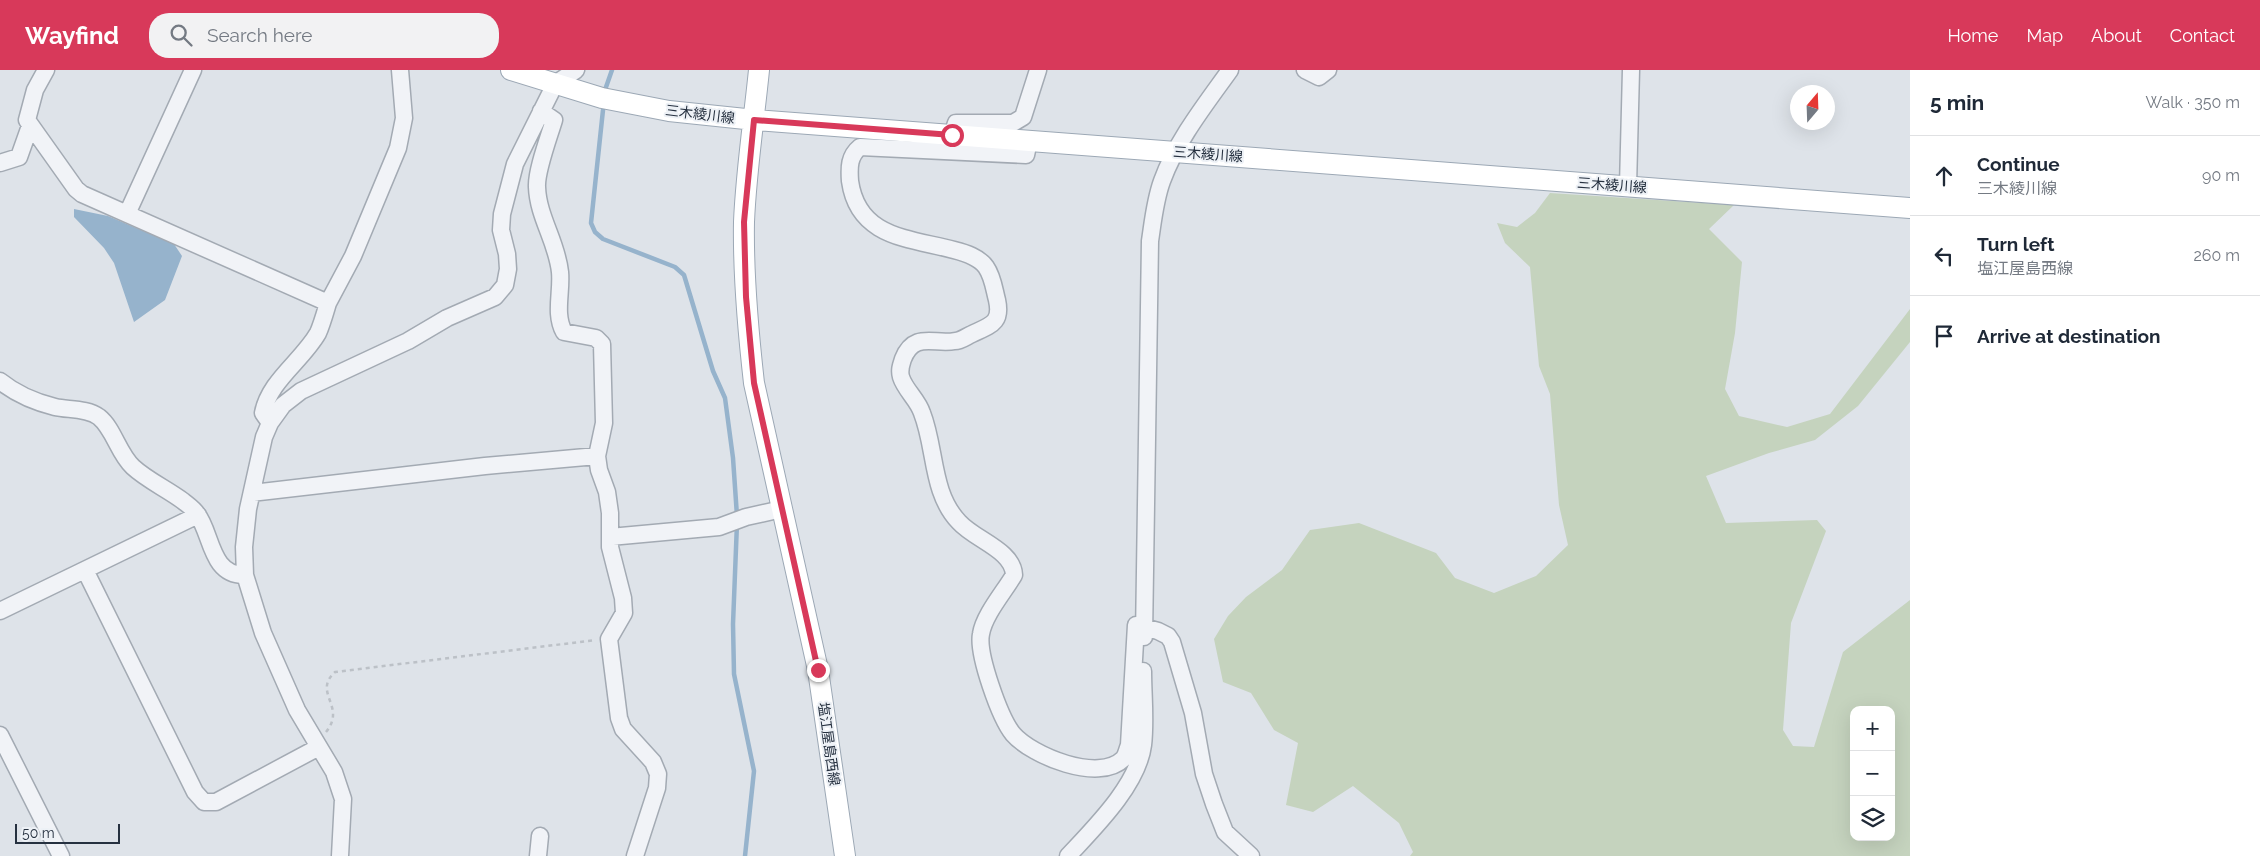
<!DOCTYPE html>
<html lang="en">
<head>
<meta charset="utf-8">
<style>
  :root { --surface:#fff; --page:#f2f2f3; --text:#1f2937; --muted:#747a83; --line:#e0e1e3; --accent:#d8395a }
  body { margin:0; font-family:Raleway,"Noto Sans JP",sans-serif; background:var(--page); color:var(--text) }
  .controls { position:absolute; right:15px; bottom:15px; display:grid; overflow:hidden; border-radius:10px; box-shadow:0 5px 20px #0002 }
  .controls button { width:45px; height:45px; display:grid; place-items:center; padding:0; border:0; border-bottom:1px solid var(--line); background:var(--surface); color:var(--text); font:25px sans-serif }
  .compass { position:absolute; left:1790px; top:15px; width:45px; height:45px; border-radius:50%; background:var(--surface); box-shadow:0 5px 20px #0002; rotate:19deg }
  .scale { position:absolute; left:15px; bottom:12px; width:105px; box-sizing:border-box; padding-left:5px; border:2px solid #263140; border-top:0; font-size:14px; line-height:18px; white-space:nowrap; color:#263140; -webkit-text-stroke:4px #edf1f6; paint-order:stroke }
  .stop { position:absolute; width:15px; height:15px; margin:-11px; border:4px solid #d8395a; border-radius:50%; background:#fff }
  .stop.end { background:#d8395a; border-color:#fff; box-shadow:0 1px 5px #0008 }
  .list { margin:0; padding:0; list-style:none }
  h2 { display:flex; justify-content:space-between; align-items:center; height:65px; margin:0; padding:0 20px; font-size:21px }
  h2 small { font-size:16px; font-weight:400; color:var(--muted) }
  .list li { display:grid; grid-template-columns:32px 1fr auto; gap:15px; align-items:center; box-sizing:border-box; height:80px; padding:0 20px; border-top:1px solid var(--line) }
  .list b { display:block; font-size:19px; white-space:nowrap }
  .list p { margin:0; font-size:16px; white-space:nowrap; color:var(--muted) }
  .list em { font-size:16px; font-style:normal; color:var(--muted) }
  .icon { flex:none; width:28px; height:28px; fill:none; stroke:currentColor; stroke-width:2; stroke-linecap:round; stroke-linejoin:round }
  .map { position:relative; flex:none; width:1910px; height:786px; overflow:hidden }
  header { display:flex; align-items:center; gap:30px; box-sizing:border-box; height:70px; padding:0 25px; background:var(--accent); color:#fff }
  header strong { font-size:24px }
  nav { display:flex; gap:28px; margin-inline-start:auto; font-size:18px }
  .search { width:350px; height:45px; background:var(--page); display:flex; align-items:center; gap:12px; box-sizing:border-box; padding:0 18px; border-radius:20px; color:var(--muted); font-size:19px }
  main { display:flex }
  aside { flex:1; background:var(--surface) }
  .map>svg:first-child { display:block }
  .green { fill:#c5d3be; fill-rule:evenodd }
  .water { fill:#96b3cc }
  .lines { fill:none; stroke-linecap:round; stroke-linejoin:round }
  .stream { stroke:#96b3cc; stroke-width:4.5 }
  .minor-casing { stroke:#a3aab3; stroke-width:19 }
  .major-casing { stroke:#9ca8b5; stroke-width:22 }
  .path { stroke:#bcc1c7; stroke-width:2.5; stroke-dasharray:4 4; stroke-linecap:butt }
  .minor { stroke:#f1f3f7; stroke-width:16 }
  .major { stroke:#fff; stroke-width:20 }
  .route { stroke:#d8395a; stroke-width:6 }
  .labels { text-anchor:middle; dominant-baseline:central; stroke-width:4; stroke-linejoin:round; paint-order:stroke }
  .street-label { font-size:14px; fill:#263140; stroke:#edf1f6 }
</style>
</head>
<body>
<header>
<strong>Wayfind</strong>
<div class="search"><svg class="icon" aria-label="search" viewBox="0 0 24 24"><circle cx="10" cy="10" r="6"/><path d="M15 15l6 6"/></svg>Search here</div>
<nav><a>Home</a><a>Map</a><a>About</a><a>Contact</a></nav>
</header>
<main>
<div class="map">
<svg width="1910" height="786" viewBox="0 0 1910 786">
  <rect width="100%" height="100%" fill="#dee3e9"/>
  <path class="green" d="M 1550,123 L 1734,135 L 1709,159 L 1742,192 L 1735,263 L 1725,319 L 1739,346 L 1787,357 L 1830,344 L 1910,239 L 1910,272 L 1858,336 L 1815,370 L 1769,383 L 1706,406 L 1726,453 L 1817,450 L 1826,461 L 1791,553 L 1783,660 L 1793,676 L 1814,677 L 1843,582 L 1910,530 L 1910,786 L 1410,786 L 1413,782 L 1399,753 L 1353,716 L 1313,742 L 1286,735 L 1298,673 L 1274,660 L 1251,623 L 1223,612 L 1214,569 L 1228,546 L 1246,527 L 1282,500 L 1310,460 L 1359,453 L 1436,483 L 1455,508 L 1494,523 L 1536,506 L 1568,475 L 1559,435 L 1550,324 L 1539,296 L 1530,197 L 1505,173 L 1497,153 L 1517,157 L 1535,143 ZM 1854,640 L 1891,640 L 1891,767 L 1854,767 Z"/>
  <path class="water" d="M 74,139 L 108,146 L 174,174 L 182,186 L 165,230 L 134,252 L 114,193 L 104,178 L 74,147 Z"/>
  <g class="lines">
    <path class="stream" d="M 605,20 L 612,0
      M 603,40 L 591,153 L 595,162 L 603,169 L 675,197 L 684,205 L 713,301 L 725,328 L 733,388 L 737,446
      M 737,453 L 733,554 L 734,604 L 754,701 L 745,786"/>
    <g class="minor-casing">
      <path id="minor" d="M 46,0 L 35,20 L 27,50 L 76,119 L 82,124 L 328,233 C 325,243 322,254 318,263 C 302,291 269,311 263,343 L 270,353
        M 1305,0 L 1319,7 L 1328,0
        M 541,41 L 554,50 C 549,67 536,101 537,117 C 538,147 557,172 560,202 C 562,222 554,244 564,262 L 596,268 L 602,274 L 604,353 L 597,386 L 599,400 L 607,422 L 610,443 L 610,477 L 623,528 L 624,543 L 609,569 L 619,648 L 623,659 L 653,692 L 658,704 L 657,718 L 635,786
        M 952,65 L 956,53 L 1013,53 L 1023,47 L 1038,0
        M 1029,71 L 1026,85 L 860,77 C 849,86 849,97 850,111 C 858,168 909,168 954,180 C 966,183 979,187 986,197 C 993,207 994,219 997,230 C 1002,253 991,255 972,264 C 967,266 961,271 955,271 C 934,275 914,261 903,289 C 901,295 899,300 901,307 C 905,320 918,330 922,343 C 936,378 931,423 959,452 C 975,470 1013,480 1014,505 C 1004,522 984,545 981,564 C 977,584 1000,648 1013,664 C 1032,686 1099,713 1123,689 C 1126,686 1127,680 1129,675 L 1136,555 L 1158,561 L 1168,566 L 1172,572 L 1193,643 L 1204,704 L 1214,734 L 1225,762 L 1251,786
        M 0,93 L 19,87 L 30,56
        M 1628,116 L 1631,0
        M 127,144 L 193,0
        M 328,233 L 353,186 L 398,78 L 404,48 L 400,0
        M 0,311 C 16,324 35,332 55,337 C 68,340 87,338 99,347 C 114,359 118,383 133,397 C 147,410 167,419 183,431 C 188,435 194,439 197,444 C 212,463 210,506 245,505
        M 252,423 L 485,396 L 597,386
        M 610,467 L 719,457 L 746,447 L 782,439
        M 85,500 L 195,722 L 204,732 L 216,732 L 319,677
        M 0,541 L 198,445
        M 1144,567 L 1150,171 C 1153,151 1155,130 1162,111 C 1177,70 1205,35 1230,0
        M 0,665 L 61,786
        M 340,786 L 343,729 L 334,702 L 297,640 L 263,563 L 245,505 L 244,477 L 248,439 L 264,367 L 270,353 L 283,335 L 301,321 L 408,271 L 447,248 L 495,227 L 505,215 L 508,199 L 507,184 L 501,160 L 502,144 L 515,94 L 555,14 L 576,0
        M 538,786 L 540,766
        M 1068,786 C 1094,758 1138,715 1143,675 C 1146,651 1143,625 1143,601"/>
    </g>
    <g class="major-casing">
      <path id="major" d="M 511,0 L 602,28 L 669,41 L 755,50 L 1910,138
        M 759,0 C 754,50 746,102 744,152 C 743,206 748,260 754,313 L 818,600 L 845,786"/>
    </g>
    <path class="path" d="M 326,662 C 347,636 312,623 335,602 L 596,570"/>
    <use href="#minor" class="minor"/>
    <use href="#major" class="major"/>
  </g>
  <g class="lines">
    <path class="route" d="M 818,600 L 754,313 L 746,227 L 744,152 L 754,50 L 952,65"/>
  </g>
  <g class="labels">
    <g class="street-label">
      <text transform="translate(700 44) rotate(7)">三木綾川線</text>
      <text transform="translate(1208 84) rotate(4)">三木綾川線</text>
      <text transform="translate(1612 115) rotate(4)">三木綾川線</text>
      <text transform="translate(829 674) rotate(82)">塩江屋島西線</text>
    </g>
  </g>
</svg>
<div class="controls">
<button>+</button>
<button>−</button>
<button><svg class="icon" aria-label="layers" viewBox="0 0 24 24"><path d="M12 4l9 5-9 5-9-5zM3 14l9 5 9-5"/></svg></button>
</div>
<svg class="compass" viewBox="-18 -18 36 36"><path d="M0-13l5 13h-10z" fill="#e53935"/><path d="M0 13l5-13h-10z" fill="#747a83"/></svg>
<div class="scale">50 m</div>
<div class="stop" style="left:952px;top:65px"></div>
<div class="stop end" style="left:818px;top:600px"></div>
</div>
<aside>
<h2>5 min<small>Walk · 350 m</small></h2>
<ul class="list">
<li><svg class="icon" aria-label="ahead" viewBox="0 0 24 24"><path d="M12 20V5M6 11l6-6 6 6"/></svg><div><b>Continue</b><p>三木綾川線</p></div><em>90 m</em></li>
<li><svg class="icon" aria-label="left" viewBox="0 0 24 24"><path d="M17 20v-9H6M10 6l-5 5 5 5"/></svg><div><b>Turn left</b><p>塩江屋島西線</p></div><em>260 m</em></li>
<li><svg class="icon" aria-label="arrive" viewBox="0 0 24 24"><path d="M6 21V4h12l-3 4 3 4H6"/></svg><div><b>Arrive at destination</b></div></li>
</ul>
</aside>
</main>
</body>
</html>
